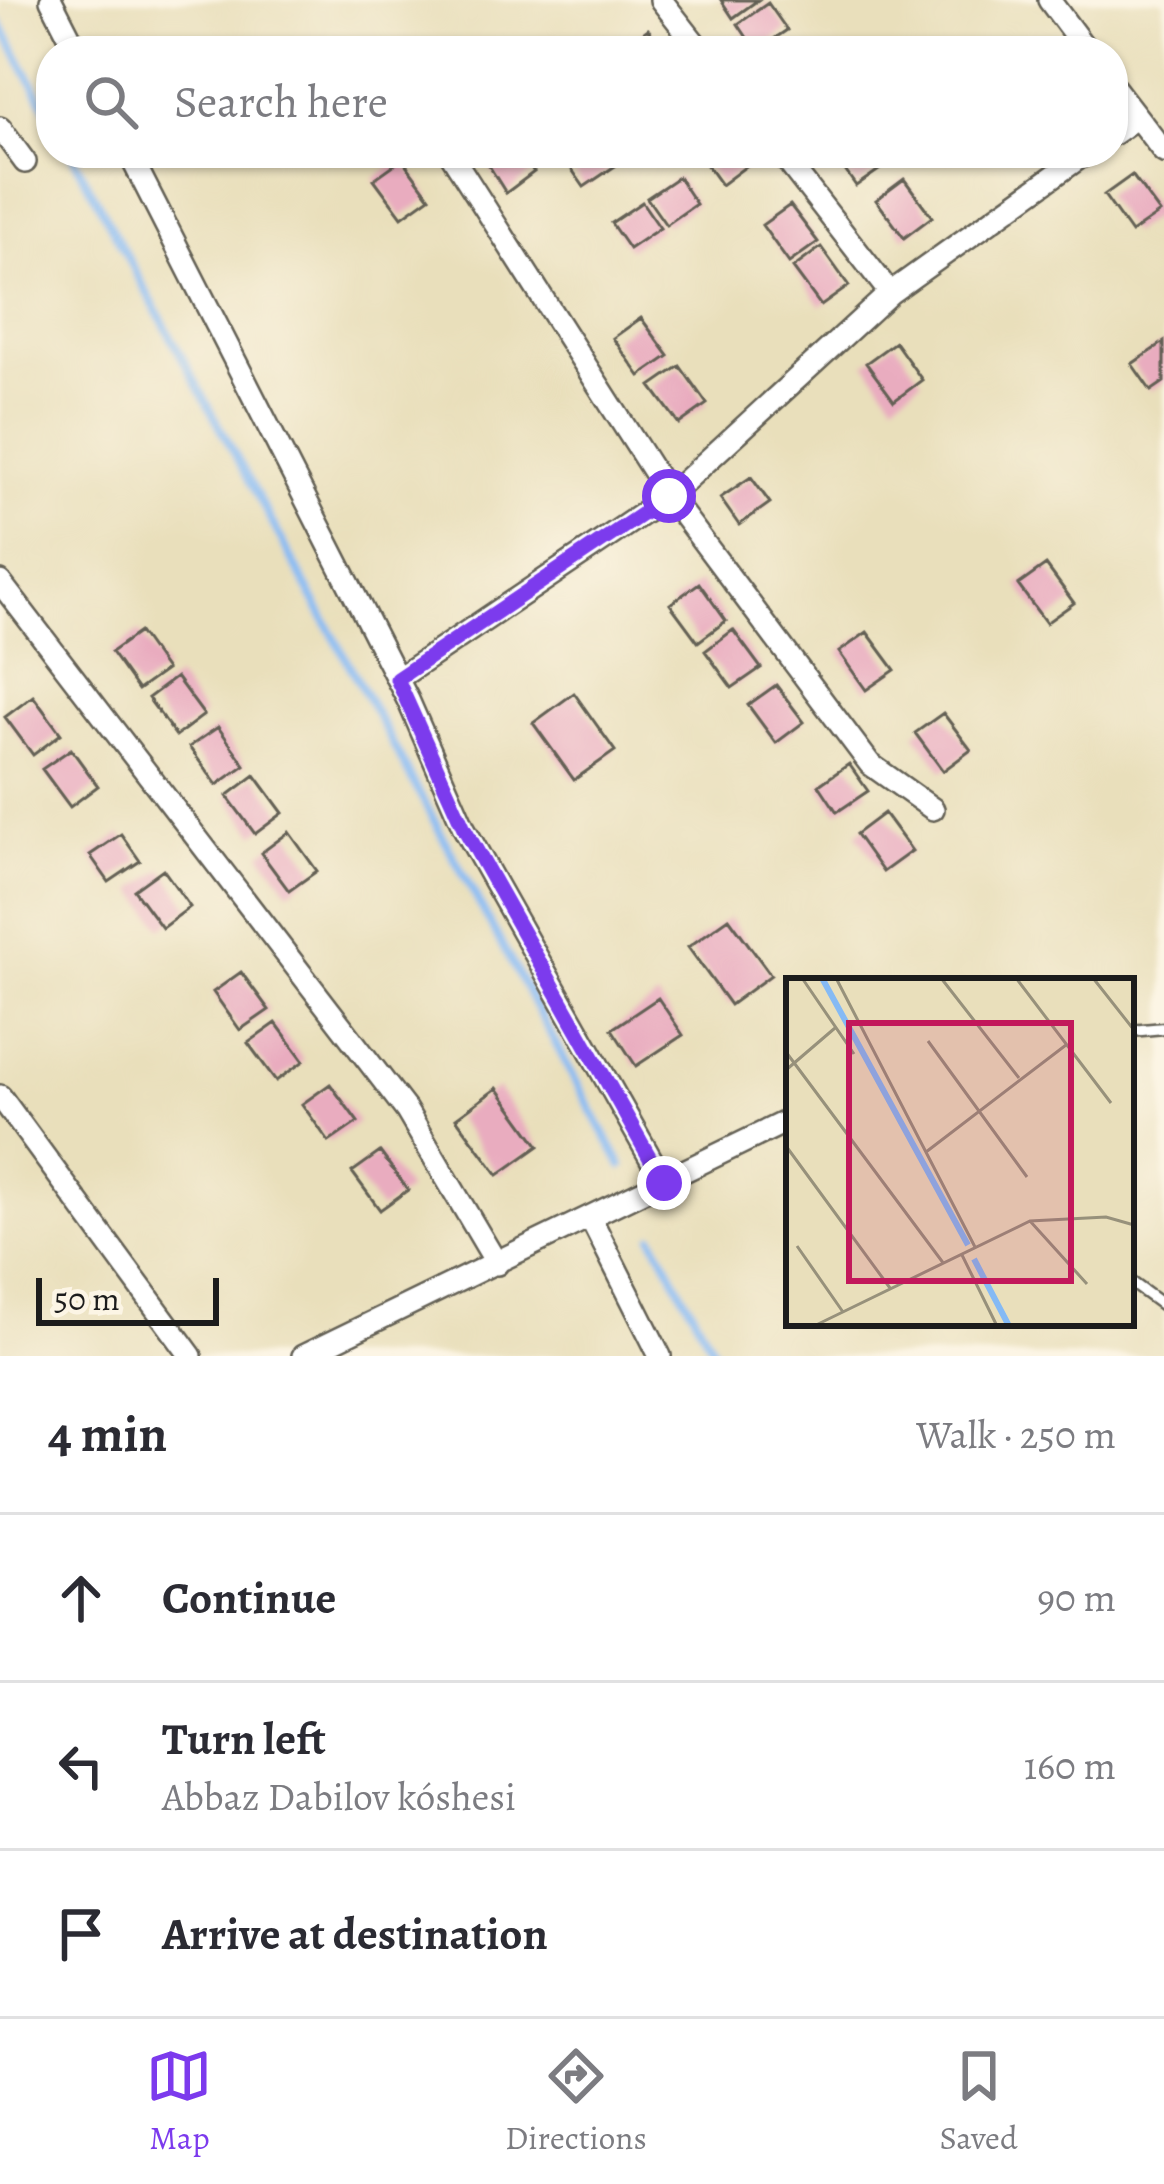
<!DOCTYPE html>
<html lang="en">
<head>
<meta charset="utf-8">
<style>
  :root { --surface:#fff; --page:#f2f2f3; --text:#2b2b33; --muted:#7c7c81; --line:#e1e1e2; --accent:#7c3aed }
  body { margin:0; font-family:Alegreya,serif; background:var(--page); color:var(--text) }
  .scale { position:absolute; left:36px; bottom:30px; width:183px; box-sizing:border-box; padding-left:12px; border:6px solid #1c1c1c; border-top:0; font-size:33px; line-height:42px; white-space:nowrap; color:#1c1c1c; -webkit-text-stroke:9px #fcf5e5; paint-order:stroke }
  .stop { position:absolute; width:36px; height:36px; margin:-27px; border:9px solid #7c3aed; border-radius:50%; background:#fff }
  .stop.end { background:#7c3aed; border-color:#fff; box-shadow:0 3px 12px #0008 }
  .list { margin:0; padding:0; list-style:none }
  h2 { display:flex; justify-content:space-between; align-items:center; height:156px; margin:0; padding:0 48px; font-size:51px }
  h2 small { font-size:39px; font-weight:400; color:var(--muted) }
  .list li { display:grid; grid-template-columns:78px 1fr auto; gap:36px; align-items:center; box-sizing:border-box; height:168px; padding:0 48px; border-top:3px solid var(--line) }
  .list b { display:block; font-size:45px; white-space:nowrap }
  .list p { margin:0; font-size:39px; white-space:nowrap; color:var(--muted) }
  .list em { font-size:39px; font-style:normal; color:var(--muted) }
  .icon { flex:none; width:66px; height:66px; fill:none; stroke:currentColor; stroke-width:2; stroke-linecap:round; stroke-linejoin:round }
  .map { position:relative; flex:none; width:1164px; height:1356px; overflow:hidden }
  .search { position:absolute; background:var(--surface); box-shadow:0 3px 9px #0004; left:36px; right:36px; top:36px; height:132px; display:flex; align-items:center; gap:30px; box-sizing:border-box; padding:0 42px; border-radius:48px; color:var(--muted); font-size:45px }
  .sheet { height:660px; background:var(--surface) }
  nav { display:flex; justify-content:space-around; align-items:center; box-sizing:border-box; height:168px; border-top:3px solid var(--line); background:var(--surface); font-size:33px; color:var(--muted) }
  nav a { display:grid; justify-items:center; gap:6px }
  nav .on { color:var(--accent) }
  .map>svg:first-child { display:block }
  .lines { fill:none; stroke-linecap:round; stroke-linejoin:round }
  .stream { stroke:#85baf4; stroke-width:8 }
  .building { fill:#e9acbf }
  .service-casing { stroke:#646054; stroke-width:15 }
  .minor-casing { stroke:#646054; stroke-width:26 }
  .service { stroke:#fff; stroke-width:10 }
  .minor { stroke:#fff; stroke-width:21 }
  .route { stroke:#7c3aed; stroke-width:15 }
  .inset-river { fill:none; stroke:#85baf4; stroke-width:6 }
  .inset-road { fill:none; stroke:#97917b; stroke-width:3 }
  .view { fill:#c2185b; fill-opacity:0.15; stroke:#c2185b; stroke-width:6 }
  .inset-edge { fill:none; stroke:#1c1c1c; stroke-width:6 }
</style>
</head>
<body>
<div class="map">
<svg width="1164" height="1356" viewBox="0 0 1164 1356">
  <rect width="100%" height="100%" fill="#fcf5e5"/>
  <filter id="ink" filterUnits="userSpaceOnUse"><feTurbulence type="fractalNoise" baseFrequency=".00833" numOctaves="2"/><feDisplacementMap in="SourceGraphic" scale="24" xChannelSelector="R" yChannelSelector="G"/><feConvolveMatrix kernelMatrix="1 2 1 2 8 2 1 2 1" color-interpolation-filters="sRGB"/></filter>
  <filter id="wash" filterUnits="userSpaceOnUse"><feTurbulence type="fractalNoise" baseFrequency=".004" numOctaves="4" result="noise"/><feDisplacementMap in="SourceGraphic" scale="48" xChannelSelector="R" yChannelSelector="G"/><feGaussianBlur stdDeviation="2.7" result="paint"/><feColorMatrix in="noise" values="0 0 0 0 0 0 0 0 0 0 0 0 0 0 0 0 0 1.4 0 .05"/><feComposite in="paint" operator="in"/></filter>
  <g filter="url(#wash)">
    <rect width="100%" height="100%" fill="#e9dfbb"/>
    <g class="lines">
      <path class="stream" d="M 0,23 L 51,117
        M 71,153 L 622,1166
        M 653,1237 L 716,1356"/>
    </g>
    <g id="blocks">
      <path class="building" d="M 721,0 L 758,0 L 733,18 Z
        M 768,3 L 787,30 L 756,51 L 738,24 Z
        M 648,29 L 664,51 L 618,51 Z
        M 481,153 L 520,153 L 534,172 L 506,193 Z
        M 577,153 L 606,153 L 615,166 L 584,187 L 566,161 Z
        M 698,153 L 741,153 L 749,164 L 721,185 Z
        M 846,153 L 878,153 L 886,165 L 856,186 L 837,159 Z
        M 402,159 L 430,197 L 402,217 L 374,179 Z
        M 1132,175 L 1160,213 L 1131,233 L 1104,195 Z
        M 678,177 L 696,204 L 666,225 L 647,198 Z
        M 904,179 L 932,217 L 904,238 L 876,200 Z
        M 642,202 L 660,228 L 629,249 L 611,223 Z
        M 790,205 L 818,242 L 789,263 L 762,225 Z
        M 821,247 L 849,286 L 821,306 L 793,268 Z
        M 641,318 L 669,356 L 640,376 L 613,338 Z
        M 895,342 L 922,380 L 894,401 L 866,363 Z
        M 1164,342 L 1164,382 L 1151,391 L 1132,364 Z
        M 680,366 L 707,404 L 679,424 L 651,386 Z
        M 751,477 L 770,503 L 739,525 L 720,498 Z
        M 1046,565 L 1074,603 L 1046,623 L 1018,585 Z
        M 699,583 L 726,621 L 698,642 L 670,604 Z
        M 733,630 L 761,668 L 732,688 L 705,651 Z
        M 139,632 L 166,670 L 138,690 L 111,652 Z
        M 867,632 L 895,670 L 866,690 L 839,652 Z
        M 176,677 L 204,715 L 176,736 L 148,698 Z
        M 776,685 L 804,722 L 776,743 L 748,705 Z
        M 574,693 L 615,751 L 574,780 L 533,723 Z
        M 33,696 L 61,734 L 33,755 L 5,717 Z
        M 943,713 L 971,750 L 943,771 L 915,733 Z
        M 218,727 L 245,765 L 217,785 L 189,747 Z
        M 71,749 L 98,786 L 70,807 L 42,769 Z
        M 849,764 L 868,791 L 837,812 L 819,785 Z
        M 255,775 L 283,813 L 255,834 L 227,796 Z
        M 884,813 L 912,851 L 883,872 L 856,834 Z
        M 289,832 L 317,871 L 289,891 L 261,853 Z
        M 121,834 L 140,861 L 109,882 L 90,855 Z
        M 163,869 L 190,907 L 162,928 L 134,890 Z
        M 729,918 L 771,975 L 730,1005 L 688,947 Z
        M 241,972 L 269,1010 L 240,1030 L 213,992 Z
        M 658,998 L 683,1035 L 636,1066 L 612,1029 Z
        M 276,1023 L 304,1061 L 276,1081 L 248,1043 Z
        M 330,1084 L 358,1122 L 329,1142 L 302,1104 Z
        M 497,1088 L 539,1146 L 498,1175 L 456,1118 Z
        M 380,1152 L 408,1190 L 380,1210 L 352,1172 Z"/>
    </g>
  </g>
  <g filter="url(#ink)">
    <use href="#blocks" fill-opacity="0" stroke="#646054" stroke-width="3"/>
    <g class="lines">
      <g class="service-casing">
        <path id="service" d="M 1131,1031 L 1164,1028
          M 1131,1282 L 1164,1306"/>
      </g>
      <g class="minor-casing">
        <path id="minor" d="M 51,0 L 77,51
          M 661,0 L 701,51
          M 1049,0 L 1087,51
          M 1113,86 L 1164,152
          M 0,128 L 25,162
          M 1113,134 L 1137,117
          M 129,153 L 408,700 L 464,828 L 664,1182
          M 450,153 L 669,496 L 870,764 L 933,809
          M 781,153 L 890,293
          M 0,582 L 406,1110 L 497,1264
          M 397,679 L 669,496 L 890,293 L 1086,153
          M 0,1096 L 191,1356
          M 591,1219 L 660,1356
          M 303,1356 L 789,1120"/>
      </g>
      <use href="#service" class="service"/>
      <use href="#minor" class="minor"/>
    </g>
  </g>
  <g class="lines" filter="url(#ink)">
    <path class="route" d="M 664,1183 L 464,828 L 397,679 L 669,496"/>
  </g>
  <g transform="translate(786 978)">
    <rect width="348" height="348" fill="#e9dfbb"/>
    <path class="inset-river" d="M 36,0 L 182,267M 188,281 L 223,348"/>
    <path class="inset-road" d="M 16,0 L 68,76M 50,0 L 189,269M 155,0 L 233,100M 230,0 L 325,125M 307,0 L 348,52M 142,63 L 241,199M 0,74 L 158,286M 0,92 L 49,50M 0,168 L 104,310M 140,174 L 280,67M 244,243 L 301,306M 11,268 L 57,334M 176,277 L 211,348M 28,348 L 244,243 L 320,239 L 348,247"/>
    <path class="view" d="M 63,45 L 285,45 L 285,303 L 63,303 Z"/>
    <rect width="348" height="348" class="inset-edge"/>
  </g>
</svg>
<div class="scale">50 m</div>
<div class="stop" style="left:669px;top:496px"></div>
<div class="stop end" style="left:664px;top:1183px"></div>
<div class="search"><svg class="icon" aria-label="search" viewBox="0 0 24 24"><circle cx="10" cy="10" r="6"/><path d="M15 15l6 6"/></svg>Search here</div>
</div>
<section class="sheet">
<h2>4 min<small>Walk · 250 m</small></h2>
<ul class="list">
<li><svg class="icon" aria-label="ahead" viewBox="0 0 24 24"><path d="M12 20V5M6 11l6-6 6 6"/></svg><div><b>Continue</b></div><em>90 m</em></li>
<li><svg class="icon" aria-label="left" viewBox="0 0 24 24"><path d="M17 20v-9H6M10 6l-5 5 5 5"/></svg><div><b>Turn left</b><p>Abbaz Dabilov kóshesi</p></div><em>160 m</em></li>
<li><svg class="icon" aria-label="arrive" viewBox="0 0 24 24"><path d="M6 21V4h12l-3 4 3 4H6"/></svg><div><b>Arrive at destination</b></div></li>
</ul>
</section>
<nav>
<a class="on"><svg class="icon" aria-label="map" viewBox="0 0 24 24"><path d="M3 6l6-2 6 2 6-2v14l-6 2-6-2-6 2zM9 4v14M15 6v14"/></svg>Map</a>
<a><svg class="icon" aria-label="directions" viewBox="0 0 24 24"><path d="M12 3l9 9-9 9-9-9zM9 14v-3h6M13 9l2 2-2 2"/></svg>Directions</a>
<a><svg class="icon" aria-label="saved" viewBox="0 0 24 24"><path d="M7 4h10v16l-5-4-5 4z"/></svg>Saved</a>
</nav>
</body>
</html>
